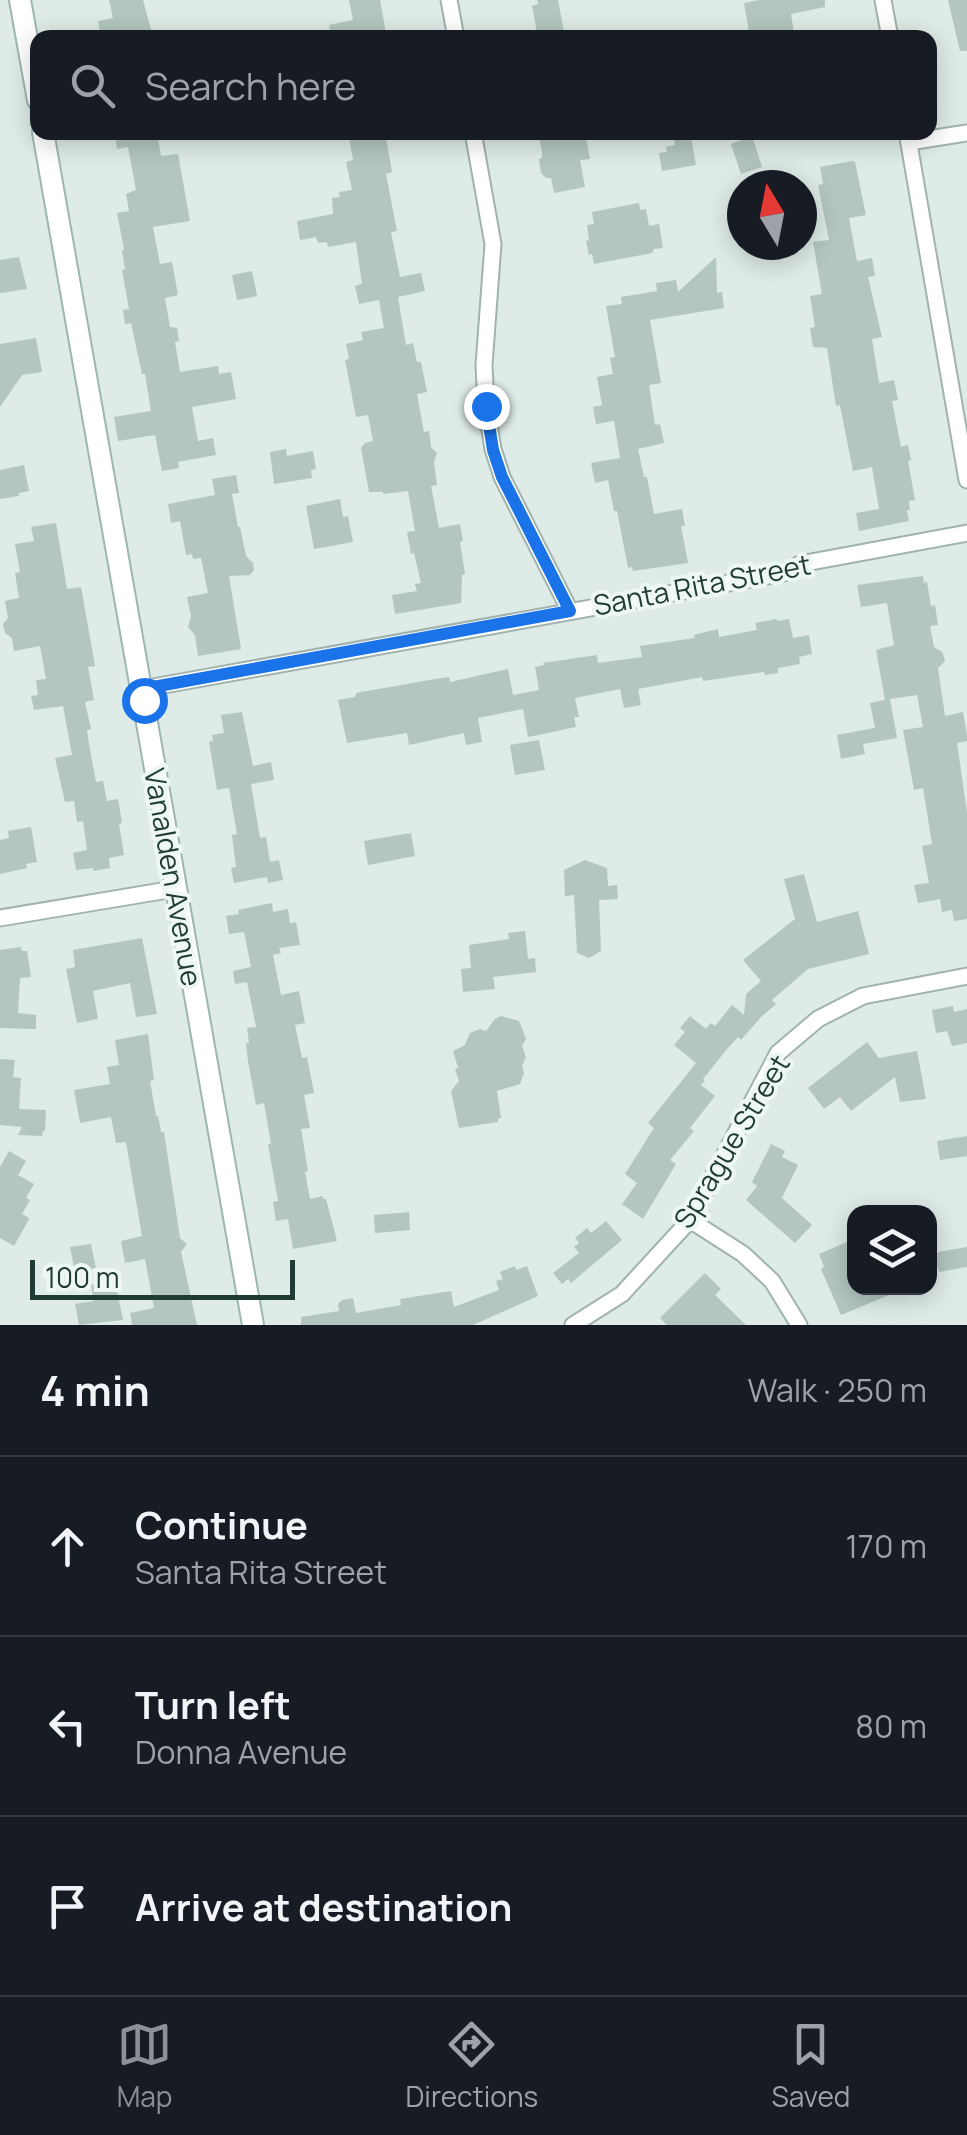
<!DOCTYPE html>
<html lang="en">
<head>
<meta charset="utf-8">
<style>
  :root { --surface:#171b24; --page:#242831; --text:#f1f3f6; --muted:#9ea1a6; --line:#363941; --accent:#8c9099 }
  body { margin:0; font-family:Manrope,sans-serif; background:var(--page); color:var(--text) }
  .controls { position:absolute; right:30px; bottom:30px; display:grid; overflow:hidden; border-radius:20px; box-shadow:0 5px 25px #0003 }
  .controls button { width:90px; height:90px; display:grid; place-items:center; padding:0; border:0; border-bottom:2px solid var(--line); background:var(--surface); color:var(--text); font:50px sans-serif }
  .compass { position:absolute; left:727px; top:170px; width:90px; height:90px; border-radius:50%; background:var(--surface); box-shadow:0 5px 25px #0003; rotate:350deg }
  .scale { position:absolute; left:30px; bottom:25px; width:265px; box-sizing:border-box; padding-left:10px; border:5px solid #1f3b36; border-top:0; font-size:28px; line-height:35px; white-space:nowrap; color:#1f3b36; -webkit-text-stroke:8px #eff7f4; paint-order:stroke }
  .stop { position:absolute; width:30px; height:30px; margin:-22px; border:8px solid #1a73e8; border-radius:50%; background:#fff }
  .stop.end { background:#1a73e8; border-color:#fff; box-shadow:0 2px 10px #0008 }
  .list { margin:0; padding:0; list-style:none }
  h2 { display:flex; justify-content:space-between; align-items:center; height:130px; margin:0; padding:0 40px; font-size:42px }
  h2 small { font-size:32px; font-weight:400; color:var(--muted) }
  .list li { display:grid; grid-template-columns:65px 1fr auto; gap:30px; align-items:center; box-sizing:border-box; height:180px; padding:0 40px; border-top:2px solid var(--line) }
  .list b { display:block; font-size:38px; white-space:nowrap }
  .list p { margin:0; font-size:32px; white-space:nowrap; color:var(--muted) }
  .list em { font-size:32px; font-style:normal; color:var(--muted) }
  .icon { flex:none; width:55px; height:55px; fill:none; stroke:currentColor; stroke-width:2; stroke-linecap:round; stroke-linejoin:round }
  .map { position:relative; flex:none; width:967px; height:1325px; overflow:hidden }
  .search { position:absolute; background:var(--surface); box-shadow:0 5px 25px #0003; left:30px; right:30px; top:30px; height:110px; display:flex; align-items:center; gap:25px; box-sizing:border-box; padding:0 35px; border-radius:20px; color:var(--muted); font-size:38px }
  .sheet { height:670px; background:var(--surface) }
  nav { display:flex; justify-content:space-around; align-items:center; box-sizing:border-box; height:140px; border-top:2px solid var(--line); background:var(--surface); font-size:28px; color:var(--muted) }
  nav a { display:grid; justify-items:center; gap:5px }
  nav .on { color:var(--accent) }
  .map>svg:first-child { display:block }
  .building { fill:#b3c6bf }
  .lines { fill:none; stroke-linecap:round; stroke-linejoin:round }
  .street-casing { stroke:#a1b3ae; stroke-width:19 }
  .secondary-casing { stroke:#9db7b0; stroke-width:24 }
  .street { stroke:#fff; stroke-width:15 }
  .secondary { stroke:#fff; stroke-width:20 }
  .route { stroke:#1a73e8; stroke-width:12 }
  .labels { text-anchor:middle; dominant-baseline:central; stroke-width:8; stroke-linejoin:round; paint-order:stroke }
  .street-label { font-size:28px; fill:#1f3b36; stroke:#eff7f4 }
</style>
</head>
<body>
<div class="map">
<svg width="967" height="1325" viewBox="0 0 967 1325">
  <rect width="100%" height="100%" fill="#deebe6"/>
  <path class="building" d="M 109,0 L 143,0 L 152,33 L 128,38 L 101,38 L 98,21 L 113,18 Z
    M 349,0 L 380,0 L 387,38 L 331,38 L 329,25 L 353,20 Z
    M 537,0 L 558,0 L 565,38 L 538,38 L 532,6 L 538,4 Z
    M 759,0 L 825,0 L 825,7 L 791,14 L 794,33 L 766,38 L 750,38 L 744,3 Z
    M 948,0 L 967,0 L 967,51 L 960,51 Z
    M 115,132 L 157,132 L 161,156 L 178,154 L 190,221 L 153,227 L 160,264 L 172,262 L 178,295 L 165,298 L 170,327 L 177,328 L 179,341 L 175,342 L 180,372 L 218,366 L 219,374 L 231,372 L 236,399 L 192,407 L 198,441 L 213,438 L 216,455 L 178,462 L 179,468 L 162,471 L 155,435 L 118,441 L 114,417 L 151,411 L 145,374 L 142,374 L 131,323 L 125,324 L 123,310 L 129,309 L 122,270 L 125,269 L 122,251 L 124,249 L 117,213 L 129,211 L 126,194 L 136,190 L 128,147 L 117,149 Z
    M 348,132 L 385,132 L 392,172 L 386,174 L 397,231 L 391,232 L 400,277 L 421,273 L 425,291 L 398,297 L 406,345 L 413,343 L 417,362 L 421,362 L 427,392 L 417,394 L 424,432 L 429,431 L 431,447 L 437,453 L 434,462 L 437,485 L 431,486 L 439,528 L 460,524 L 463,541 L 460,542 L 465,574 L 462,575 L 461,603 L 395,614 L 392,595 L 417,591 L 415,584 L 421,583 L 414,553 L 411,554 L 407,532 L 415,531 L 408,491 L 383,494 L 383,492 L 369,492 L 361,448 L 365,443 L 373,441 L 368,415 L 356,417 L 345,360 L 349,359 L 346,344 L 363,340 L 361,332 L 384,328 L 379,300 L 359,304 L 355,286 L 362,284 L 356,242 L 328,247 L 327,242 L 318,243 L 316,237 L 300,240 L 297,221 L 333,214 L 332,198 L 340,197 L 339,192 L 352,190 L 346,162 L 353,160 Z
    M 538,132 L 585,132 L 590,159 L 580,160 L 585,187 L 554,193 L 551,178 L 546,178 L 541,173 L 539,159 L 542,158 L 542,152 Z
    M 752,136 L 762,167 L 741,174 L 731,144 Z
    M 691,137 L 696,165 L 662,171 L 659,153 L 667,152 L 666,147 L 675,145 L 674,140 Z
    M 852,161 L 855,162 L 866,215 L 849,218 L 857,261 L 872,258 L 875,276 L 868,277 L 882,337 L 872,339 L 879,383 L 894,380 L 898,400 L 892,401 L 901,447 L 908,445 L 911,460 L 908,461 L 915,500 L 909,501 L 910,510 L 907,510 L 909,521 L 859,531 L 856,513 L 879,509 L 872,467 L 853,471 L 840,405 L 836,406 L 827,348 L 813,347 L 810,328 L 815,327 L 810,296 L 822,294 L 813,242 L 829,240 L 818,185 L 823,184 L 820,167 Z
    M 639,203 L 640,210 L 646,209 L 649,226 L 659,224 L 663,248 L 654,249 L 652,253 L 594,264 L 592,254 L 589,255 L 586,241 L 589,240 L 587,225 L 594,224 L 592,212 Z
    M 19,257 L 27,289 L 0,293 L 0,260 Z
    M 716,257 L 717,293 L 722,292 L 724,308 L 650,320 L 661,383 L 649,385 L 655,425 L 660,424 L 664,443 L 638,449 L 644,477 L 647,477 L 654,514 L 682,509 L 685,526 L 681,526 L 688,563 L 633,571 L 632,567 L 628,568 L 617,511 L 614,511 L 608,480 L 595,483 L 591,463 L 620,458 L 614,421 L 596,424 L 593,407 L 602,405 L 597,377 L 613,374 L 610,358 L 615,357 L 606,306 L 622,304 L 621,297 L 657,291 L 656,283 L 676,280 L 678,292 Z
    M 252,271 L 257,296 L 237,300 L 232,275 Z
    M 36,338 L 42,372 L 22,375 L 0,407 L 0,344 Z
    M 286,449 L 287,456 L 313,451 L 316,469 L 311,470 L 312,478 L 274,484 L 270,452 Z
    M 24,465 L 29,491 L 19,493 L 19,496 L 0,499 L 0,470 Z
    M 236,475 L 239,493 L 232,494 L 238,527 L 240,527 L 246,556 L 253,563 L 254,570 L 250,575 L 229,576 L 241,649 L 198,656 L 195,635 L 188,627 L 191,616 L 187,597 L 208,593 L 201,558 L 193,559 L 192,554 L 186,555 L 180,521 L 171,523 L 168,504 L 215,495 L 212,479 Z
    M 340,499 L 343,517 L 348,516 L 353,542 L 314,549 L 306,506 Z
    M 56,523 L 67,589 L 81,587 L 95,666 L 88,667 L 94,700 L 85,702 L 91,729 L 87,730 L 89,744 L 96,782 L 103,781 L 107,801 L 118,799 L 122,823 L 119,824 L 124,855 L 109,858 L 110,868 L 93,871 L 93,868 L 76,870 L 73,853 L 87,850 L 83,821 L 77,822 L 74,801 L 65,802 L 55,758 L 72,755 L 63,706 L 34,710 L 31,696 L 38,695 L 36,680 L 46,679 L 40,646 L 14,651 L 12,638 L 5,633 L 3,624 L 8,618 L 5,601 L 19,598 L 15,573 L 20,572 L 15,544 L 34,541 L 31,527 Z
    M 923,576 L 924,583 L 927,582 L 931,606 L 935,605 L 938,625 L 930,626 L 934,647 L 942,652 L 944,657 L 945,661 L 938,668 L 945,716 L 963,712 L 967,735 L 967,741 L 957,743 L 967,812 L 967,919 L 954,921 L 952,910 L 942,912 L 940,899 L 918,903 L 914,885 L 929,883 L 922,846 L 932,844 L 923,788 L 914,790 L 903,730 L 923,727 L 917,695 L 890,699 L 897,738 L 863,744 L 865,754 L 841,759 L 837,735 L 875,728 L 870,703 L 885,700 L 876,650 L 894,645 L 887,603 L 861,607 L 857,585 Z
    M 776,619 L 778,621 L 789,619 L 793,638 L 809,635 L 812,654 L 799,657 L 800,664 L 778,668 L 778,673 L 765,675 L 764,672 L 703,681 L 702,677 L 638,689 L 641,705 L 624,708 L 620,689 L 575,698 L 579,717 L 574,717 L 576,727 L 528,737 L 523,709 L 478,718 L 482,742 L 466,745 L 464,733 L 409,745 L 407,733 L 347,743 L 338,700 L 355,697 L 356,693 L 435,679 L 449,677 L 450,682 L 508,669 L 513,695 L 539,690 L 535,667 L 544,665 L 543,663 L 597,655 L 598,663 L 642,657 L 640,646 L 695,638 L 694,635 L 718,629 L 719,637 L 757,630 L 755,623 Z
    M 242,712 L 253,766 L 271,762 L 274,780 L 251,784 L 260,838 L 266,837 L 270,862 L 279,860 L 283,880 L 268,883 L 267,877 L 234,883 L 231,868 L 236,867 L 232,835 L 237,834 L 229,788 L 217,790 L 209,742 L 213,741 L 212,735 L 224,733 L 221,715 Z
    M 539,740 L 545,770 L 515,775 L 510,745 Z
    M 31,827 L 37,862 L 26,864 L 27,868 L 0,874 L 0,840 L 9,838 L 8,831 Z
    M 411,833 L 415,856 L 368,865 L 364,841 Z
    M 585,860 L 607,868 L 608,886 L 617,885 L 618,899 L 599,900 L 601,951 L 589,958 L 577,953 L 574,895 L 565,896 L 564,870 Z
    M 804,874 L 817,922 L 858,911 L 869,954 L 808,969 L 772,1000 L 776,1004 L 761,1017 L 741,1040 L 738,1037 L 727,1049 L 703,1079 L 705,1081 L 701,1085 L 715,1096 L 690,1128 L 694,1131 L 670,1160 L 676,1164 L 643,1219 L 622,1204 L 637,1183 L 625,1174 L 654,1128 L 648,1123 L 696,1063 L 674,1045 L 685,1032 L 680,1028 L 690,1016 L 706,1029 L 711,1023 L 715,1026 L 732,1005 L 744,1015 L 746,994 L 761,981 L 743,960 L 795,919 L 784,879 Z
    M 272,903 L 273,912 L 288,909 L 290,923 L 296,922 L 300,945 L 279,948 L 281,953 L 273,955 L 281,995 L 299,991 L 305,1023 L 295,1025 L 302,1058 L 307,1057 L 314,1093 L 304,1095 L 310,1128 L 301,1129 L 308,1171 L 305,1172 L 310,1199 L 323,1196 L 323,1199 L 326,1199 L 337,1241 L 293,1249 L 288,1219 L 276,1221 L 273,1202 L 278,1201 L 268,1144 L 271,1144 L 264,1103 L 256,1105 L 248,1061 L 246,1043 L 249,1043 L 247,1028 L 256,1027 L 247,982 L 235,984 L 233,971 L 251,967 L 244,932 L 229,934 L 226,916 L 239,914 L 238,910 Z
    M 525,931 L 528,959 L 535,958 L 536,972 L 493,977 L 495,989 L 463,992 L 461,969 L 471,968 L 469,945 L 509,939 L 508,933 Z
    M 142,938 L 157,1014 L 136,1017 L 130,983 L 93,991 L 98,1019 L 77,1023 L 66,969 L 75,967 L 73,950 Z
    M 21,947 L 22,951 L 27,951 L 31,977 L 20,978 L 18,1013 L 36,1015 L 36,1029 L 0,1028 L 0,950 Z
    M 953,1006 L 954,1012 L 967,1009 L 967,1043 L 952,1046 L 947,1031 L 936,1033 L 932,1010 Z
    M 501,1016 L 519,1021 L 526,1039 L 522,1046 L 526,1057 L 522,1066 L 524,1073 L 520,1084 L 497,1091 L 501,1118 L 498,1119 L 498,1122 L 459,1128 L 451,1091 L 459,1081 L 455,1069 L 458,1068 L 453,1051 L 465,1045 L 470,1033 L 480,1029 L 486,1031 L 495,1019 Z
    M 148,1034 L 154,1080 L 150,1081 L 156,1116 L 158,1116 L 161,1132 L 164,1132 L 180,1238 L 187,1244 L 181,1252 L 197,1325 L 132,1325 L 130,1313 L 154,1308 L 145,1259 L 125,1263 L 121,1241 L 142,1236 L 126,1142 L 116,1143 L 111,1117 L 80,1123 L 74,1090 L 110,1084 L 107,1067 L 119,1065 L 115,1040 Z
    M 867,1042 L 879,1058 L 917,1051 L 926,1099 L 900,1102 L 895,1077 L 851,1111 L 840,1097 L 824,1109 L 808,1088 Z
    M 0,1059 L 15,1060 L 13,1077 L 21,1078 L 19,1109 L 46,1110 L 45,1131 L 43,1131 L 42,1136 L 18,1135 L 22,1127 L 0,1125 Z
    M 967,1136 L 967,1156 L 940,1160 L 937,1141 Z
    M 771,1144 L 785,1151 L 782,1157 L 798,1165 L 782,1198 L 812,1225 L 795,1243 L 746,1200 L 755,1189 L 757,1186 L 752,1182 Z
    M 9,1151 L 26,1161 L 18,1175 L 34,1184 L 26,1198 L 30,1200 L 22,1214 L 29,1218 L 28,1221 L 14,1246 L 0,1238 L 0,1167 Z
    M 409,1212 L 410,1230 L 375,1233 L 374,1215 Z
    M 606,1221 L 622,1240 L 571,1283 L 568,1279 L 562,1284 L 553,1273 L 579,1253 L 574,1247 L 579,1243 L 575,1238 L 587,1228 L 591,1233 Z
    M 854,1239 L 854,1288 L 906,1288 L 841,1315 L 821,1269 L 824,1267 L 819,1254 Z
    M 91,1244 L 96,1268 L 75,1272 L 70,1247 Z
    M 967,1247 L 967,1267 L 939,1272 L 935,1258 L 938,1252 Z
    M 515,1266 L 516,1270 L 527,1266 L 538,1296 L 473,1325 L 301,1325 L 301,1317 L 339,1311 L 338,1304 L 342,1300 L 353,1298 L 356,1313 L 401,1305 L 400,1299 L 451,1291 L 454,1307 L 499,1290 L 496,1281 L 503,1279 L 500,1272 Z
    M 705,1273 L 721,1289 L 715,1295 L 746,1325 L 667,1325 L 660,1318 Z
    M 115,1281 L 123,1320 L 79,1325 L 75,1304 L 94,1301 L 91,1285 Z"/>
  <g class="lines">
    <g class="street-casing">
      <path id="street" d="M 449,0 L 456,38
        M 883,0 L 890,38
        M 473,132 L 493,244 L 484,365 L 486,406 L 493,449 L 502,477 L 570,611
        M 907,132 L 967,480
        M 909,142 L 967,133
        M 142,689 L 784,573 L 800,564 L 967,533
        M 0,918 L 174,889
        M 690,1220 L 743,1254 L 772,1281 L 799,1325
        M 573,1325 L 622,1294 L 690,1220 L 778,1053 L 818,1019 L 863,996 L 967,976"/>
    </g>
    <g class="secondary-casing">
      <path id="secondary" d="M 20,0 L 38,100
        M 43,132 C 114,530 182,928 253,1325"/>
    </g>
    <use href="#street" class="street"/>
    <use href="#secondary" class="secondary"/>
  </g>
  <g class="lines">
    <path class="route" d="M 144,700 L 142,689 L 570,611 L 502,477 L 493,450 L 486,406"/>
  </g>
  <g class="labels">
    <g class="street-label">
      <text transform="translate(702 584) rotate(-11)">Santa Rita Street</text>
      <text transform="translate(174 877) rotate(80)">Vanalden Avenue</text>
      <text transform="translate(731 1141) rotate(-59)">Sprague Street</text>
    </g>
  </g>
</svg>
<div class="controls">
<button><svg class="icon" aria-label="layers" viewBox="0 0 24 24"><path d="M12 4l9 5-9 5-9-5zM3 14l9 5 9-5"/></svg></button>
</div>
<svg class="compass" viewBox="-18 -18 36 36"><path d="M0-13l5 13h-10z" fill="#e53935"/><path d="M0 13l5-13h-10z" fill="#9ea1a6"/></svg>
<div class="scale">100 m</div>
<div class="stop" style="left:144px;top:700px"></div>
<div class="stop end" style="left:486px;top:406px"></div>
<div class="search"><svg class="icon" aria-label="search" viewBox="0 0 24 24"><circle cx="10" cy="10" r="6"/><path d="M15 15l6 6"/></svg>Search here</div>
</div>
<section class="sheet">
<h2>4 min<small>Walk · 250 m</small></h2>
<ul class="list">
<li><svg class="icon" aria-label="ahead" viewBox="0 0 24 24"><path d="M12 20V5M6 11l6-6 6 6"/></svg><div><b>Continue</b><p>Santa Rita Street</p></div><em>170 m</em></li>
<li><svg class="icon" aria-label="left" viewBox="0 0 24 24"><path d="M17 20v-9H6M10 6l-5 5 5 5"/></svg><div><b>Turn left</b><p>Donna Avenue</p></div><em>80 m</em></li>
<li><svg class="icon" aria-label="arrive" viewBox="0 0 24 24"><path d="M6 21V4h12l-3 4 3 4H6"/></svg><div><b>Arrive at destination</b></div></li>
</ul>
</section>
<nav>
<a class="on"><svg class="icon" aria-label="map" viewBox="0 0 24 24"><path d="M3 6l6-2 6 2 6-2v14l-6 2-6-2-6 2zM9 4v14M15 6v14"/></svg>Map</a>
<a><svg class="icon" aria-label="directions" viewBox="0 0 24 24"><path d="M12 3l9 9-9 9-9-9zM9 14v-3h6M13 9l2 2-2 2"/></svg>Directions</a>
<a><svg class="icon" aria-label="saved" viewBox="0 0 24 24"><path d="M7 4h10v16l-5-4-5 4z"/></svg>Saved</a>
</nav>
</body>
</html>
